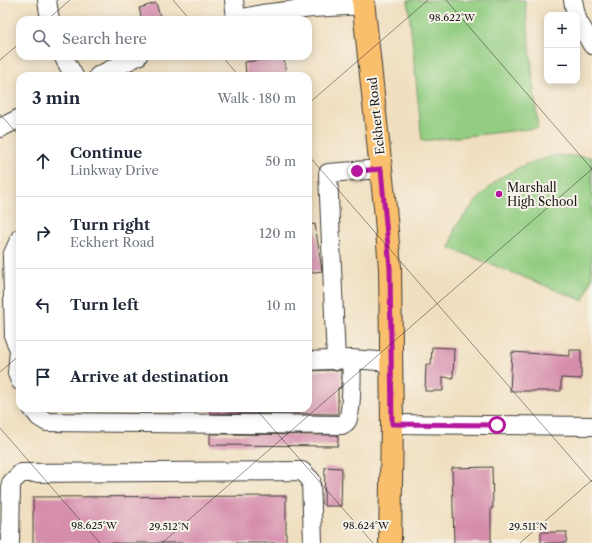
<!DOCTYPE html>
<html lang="en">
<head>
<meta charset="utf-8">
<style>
  :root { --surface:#fff; --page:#f2f2f3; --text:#1f2937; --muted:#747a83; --line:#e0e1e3 }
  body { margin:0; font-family:"Libre Caslon Text",serif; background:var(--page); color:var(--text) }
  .controls { position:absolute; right:12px; top:12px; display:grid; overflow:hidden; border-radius:8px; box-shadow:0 2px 10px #0003 }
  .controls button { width:36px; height:36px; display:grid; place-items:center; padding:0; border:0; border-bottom:1px solid var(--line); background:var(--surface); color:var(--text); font:20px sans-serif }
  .stop { position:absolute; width:12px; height:12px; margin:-9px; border:3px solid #b5179e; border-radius:50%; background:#fff }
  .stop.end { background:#b5179e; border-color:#fff; box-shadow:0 1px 4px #0008 }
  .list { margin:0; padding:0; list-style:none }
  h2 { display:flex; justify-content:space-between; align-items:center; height:52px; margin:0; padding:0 16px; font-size:17px }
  h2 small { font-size:13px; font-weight:400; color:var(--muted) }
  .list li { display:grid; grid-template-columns:26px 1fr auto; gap:12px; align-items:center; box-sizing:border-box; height:72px; padding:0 16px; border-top:1px solid var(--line) }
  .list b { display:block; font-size:15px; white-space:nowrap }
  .list p { margin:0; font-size:13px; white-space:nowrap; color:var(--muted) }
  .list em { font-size:13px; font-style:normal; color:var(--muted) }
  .icon { flex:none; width:22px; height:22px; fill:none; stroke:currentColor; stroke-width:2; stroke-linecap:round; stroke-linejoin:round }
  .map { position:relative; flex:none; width:592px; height:543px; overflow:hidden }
  .search { position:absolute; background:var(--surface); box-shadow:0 2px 10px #0003; left:16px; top:16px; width:296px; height:44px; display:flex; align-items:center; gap:10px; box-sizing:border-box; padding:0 14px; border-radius:12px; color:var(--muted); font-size:15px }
  .panel { position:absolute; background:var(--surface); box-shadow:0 2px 10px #0003; left:16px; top:72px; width:296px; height:340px; border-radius:12px }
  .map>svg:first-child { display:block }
  .green { fill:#92cd81; stroke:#57744e }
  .building { fill:#d58dac }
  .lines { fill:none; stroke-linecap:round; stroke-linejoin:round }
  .minor-casing { stroke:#3c3934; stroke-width:20 }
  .major-casing { stroke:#3c3934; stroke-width:24 }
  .minor { stroke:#fff; stroke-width:18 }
  .major { stroke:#f9bf6d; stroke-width:22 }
  .route { stroke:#b5179e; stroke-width:5 }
  .ticks { fill:none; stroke:#1c1c1c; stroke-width:1; stroke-opacity:0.45 }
  .poi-dot { fill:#b5179e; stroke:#f7f3e8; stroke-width:1.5 }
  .labels { text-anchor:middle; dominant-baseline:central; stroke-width:4; stroke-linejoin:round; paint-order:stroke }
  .street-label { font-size:12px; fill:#1c1c1c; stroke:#f7f3e8 }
  .poi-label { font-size:12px; fill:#1c1c1c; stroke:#f7f3e8; text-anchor:start }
  .ticks-label { font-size:10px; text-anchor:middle; fill:#1c1c1c; stroke:#f7f3e8; stroke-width:4; stroke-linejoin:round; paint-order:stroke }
</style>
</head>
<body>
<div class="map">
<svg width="592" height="543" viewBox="0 0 592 543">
  <rect width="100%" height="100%" fill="#f7f3e8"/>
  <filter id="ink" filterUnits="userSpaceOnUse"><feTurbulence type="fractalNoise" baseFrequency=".025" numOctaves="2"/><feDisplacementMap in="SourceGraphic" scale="8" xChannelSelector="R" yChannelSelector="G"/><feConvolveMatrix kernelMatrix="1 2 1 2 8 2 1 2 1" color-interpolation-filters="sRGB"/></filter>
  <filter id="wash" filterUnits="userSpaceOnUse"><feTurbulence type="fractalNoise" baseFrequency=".012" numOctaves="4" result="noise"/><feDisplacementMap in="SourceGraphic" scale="16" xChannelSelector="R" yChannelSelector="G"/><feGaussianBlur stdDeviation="0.9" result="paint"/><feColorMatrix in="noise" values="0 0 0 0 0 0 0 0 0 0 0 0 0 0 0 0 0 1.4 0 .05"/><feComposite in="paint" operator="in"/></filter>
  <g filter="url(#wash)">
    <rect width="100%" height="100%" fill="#f0dfbf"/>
    <path class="green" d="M 408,0 L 525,0 L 538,128 L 422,141 Z
      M 556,155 L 592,157 L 592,277 L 584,301 L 450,248 L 455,228 L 475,202 L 498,179 L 524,165 Z"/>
    <g id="blocks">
      <path class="building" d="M 156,3 L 161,20 L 142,20 L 139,8 Z
        M 284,57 L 286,76 L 246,76 L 245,62 Z
        M 315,224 L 322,271 L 308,273 L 308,225 Z
        M 432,347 L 454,348 L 453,378 L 443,377 L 443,391 L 425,391 L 426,364 L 431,365 Z
        M 570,350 L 581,350 L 581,379 L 561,378 L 561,391 L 510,391 L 512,352 L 570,356 Z
        M 331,370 L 336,371 L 341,370 L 341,388 L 338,388 L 338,414 L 210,413 L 210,408 L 308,408 L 308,371 Z
        M 210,434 L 338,435 L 338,446 L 210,445 Z
        M 325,467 L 342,468 L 341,506 L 324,506 Z
        M 492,467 L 493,508 L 491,508 L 491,543 L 454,543 L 452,468 Z
        M 286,496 L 286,543 L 33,543 L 33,497 Z
        M 541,532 L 567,532 L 566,543 L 541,543 Z"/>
    </g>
  </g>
  <g filter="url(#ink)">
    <use href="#blocks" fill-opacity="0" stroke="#3c3934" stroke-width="1"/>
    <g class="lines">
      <g class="minor-casing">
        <path id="minor" d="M 47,0 L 50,20
          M 234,0 L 236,19
          M 573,0 L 576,15
          M 577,18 L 578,21 L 592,45
          M 233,20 L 262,14 L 312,8 L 364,5
          M 63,56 L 74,76
          M 98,76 L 138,56
          M 0,128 L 20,118
          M 20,238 L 12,256 L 14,338 L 20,351
          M 19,350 L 17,373 L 20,381
          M 308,361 L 351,359 L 391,362
          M 336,361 L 328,173 L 381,169
          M 32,408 L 39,417 L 47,422 L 342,425 C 344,424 346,423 347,421 C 352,414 352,369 351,359
          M 392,424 L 592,426
          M 10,543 L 11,483 L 21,473 L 302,471 L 311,480 L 313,543"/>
      </g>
      <g class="major-casing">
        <path id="major" d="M 363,0 L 385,207 L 390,268 L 392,424 L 390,543"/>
      </g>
      <use href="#minor" class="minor"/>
      <use href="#major" class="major"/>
    </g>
  </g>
  <g class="lines" filter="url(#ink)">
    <path class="route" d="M 357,171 L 381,169 L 390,268 L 392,424 L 497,425"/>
  </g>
  <path class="ticks" d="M 173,0 L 190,20M 446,0 L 592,169M 47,20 L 70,0M 222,56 L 239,76M 0,60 L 20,43M 308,104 L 428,0M 0,114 L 20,137M 308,155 L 592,482M 0,372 L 20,355M 255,408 L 373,543M 0,428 L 100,543M 162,543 L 592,169M 520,543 L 592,480"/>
  <circle class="poi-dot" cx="499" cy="194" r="4"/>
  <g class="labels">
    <g class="street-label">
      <text transform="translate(376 116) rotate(-96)">Eckhert Road</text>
    </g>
    <g class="poi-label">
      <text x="507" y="187">Marshall<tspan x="507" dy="14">High School</tspan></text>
    </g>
  </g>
  <g class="ticks-label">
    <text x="452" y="21">98.622°W</text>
    <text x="94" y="529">98.625°W</text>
    <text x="366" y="529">98.624°W</text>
    <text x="169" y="530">29.512°N</text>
    <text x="528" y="530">29.511°N</text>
  </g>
</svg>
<div class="controls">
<button>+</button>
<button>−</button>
</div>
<div class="stop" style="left:497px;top:425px"></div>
<div class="stop end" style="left:357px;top:171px"></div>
<div class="search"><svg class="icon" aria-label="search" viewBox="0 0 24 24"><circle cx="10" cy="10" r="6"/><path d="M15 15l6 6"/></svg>Search here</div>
<section class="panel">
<h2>3 min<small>Walk · 180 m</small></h2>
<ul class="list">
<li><svg class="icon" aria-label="ahead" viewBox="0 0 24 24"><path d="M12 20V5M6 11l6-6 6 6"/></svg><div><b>Continue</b><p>Linkway Drive</p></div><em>50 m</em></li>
<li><svg class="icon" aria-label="right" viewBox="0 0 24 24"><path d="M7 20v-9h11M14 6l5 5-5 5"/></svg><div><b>Turn right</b><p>Eckhert Road</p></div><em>120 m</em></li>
<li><svg class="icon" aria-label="left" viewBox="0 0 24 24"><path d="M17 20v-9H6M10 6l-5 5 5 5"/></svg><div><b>Turn left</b></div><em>10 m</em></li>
<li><svg class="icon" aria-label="arrive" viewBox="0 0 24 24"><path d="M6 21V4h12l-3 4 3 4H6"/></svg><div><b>Arrive at destination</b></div></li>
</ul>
</section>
</div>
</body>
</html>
